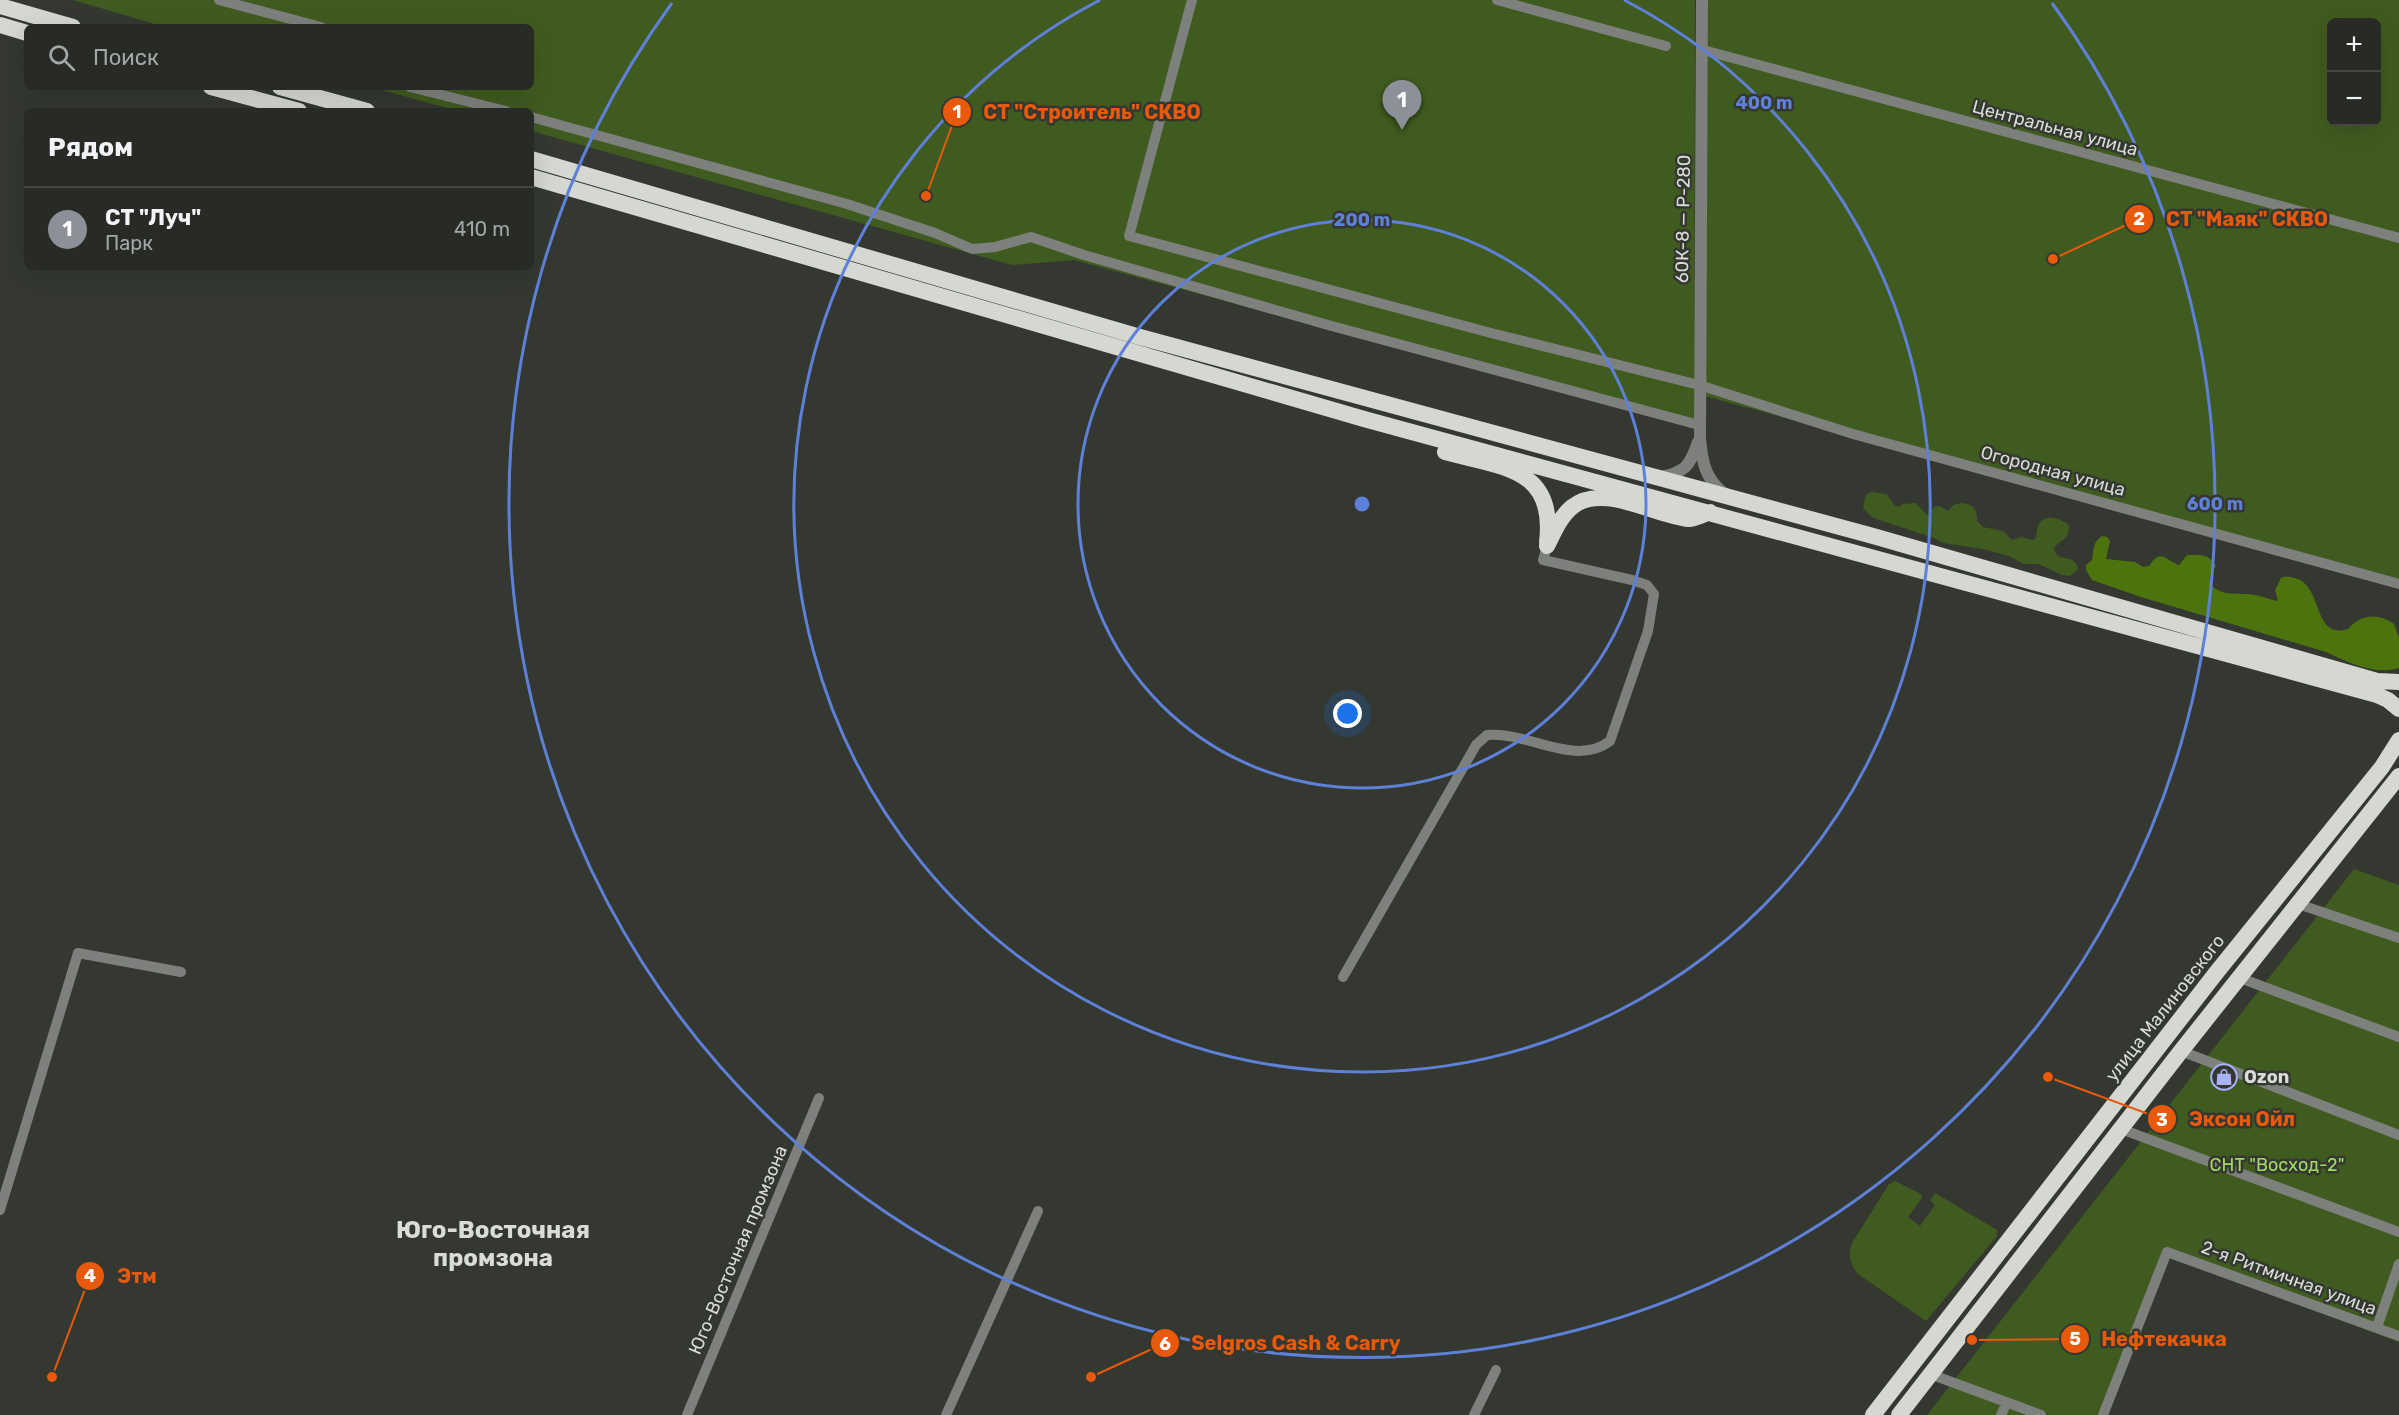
<!DOCTYPE html>
<html lang="ru">
<head>
<meta charset="utf-8">
<style>
  :root { --surface:#272a25; --page:#2f322d; --text:#f1f3f6; --muted:#a4a7a7; --line:#434642; --accent:#8c9099 }
  body { margin:0; font-family:Rubik,sans-serif; background:var(--page); color:var(--text) }
  .controls { position:absolute; right:18px; top:18px; display:grid; overflow:hidden; border-radius:9px; box-shadow:0 6px 24px #0002 }
  .controls button { width:54px; height:54px; display:grid; place-items:center; padding:0; border:0; border-bottom:2px solid var(--line); background:var(--surface); color:var(--text); font:30px sans-serif }
  .you { position:absolute; left:1348px; top:714px; width:21px; height:21px; margin:-15px; border:4px solid #fff; border-radius:50%; background:#1a73e8; box-shadow:0 0 0 9px #1a73e833 }
  .badge { display:grid; place-items:center; width:39px; height:39px; border-radius:50%; background:var(--accent); color:#fff; font-size:20px; font-weight:700 }
  .pin { position:absolute; translate:-50% -50px; filter:drop-shadow(0 2px 3px #0008) }
  .pin::after { content:''; position:absolute; top:32px; width:21px; height:18px; background:inherit; clip-path:polygon(0 0,100% 0,50% 100%) }
  .list { margin:0; padding:0; list-style:none }
  h2 { display:flex; justify-content:space-between; align-items:center; height:78px; margin:0; padding:0 24px; font-size:26px }
  h2 small { font-size:20px; font-weight:400; color:var(--muted) }
  .list li { display:grid; grid-template-columns:39px 1fr auto; gap:18px; align-items:center; box-sizing:border-box; height:84px; padding:0 24px; border-top:2px solid var(--line) }
  .list b { display:block; font-size:22px; white-space:nowrap }
  .list p { margin:0; font-size:20px; white-space:nowrap; color:var(--muted) }
  .list em { font-size:20px; font-style:normal; color:var(--muted) }
  .icon { flex:none; width:33px; height:33px; fill:none; stroke:currentColor; stroke-width:2; stroke-linecap:round; stroke-linejoin:round }
  .map { position:relative; flex:none; width:2399px; height:1415px; overflow:hidden }
  .search { position:absolute; background:var(--surface); box-shadow:0 6px 24px #0002; left:24px; top:24px; width:510px; height:66px; display:flex; align-items:center; gap:15px; box-sizing:border-box; padding:0 21px; border-radius:9px; color:var(--muted); font-size:22px }
  .panel { position:absolute; background:var(--surface); box-shadow:0 6px 24px #0002; left:24px; top:108px; width:510px; height:162px; border-radius:9px }
  .map>svg:first-child { display:block }
  .green { fill:#405b1f; fill-rule:evenodd }
  .forest { fill:#4c730e }
  .lines { fill:none; stroke-linecap:round; stroke-linejoin:round }
  .minor { stroke:#7e807d; stroke-width:10 }
  .tertiary { stroke:#7e807d; stroke-width:12 }
  .trunk { stroke:#d4d8d0; stroke-width:16 }
  .ring { fill:none; stroke:#5f80d8; stroke-width:3 }
  .labels { text-anchor:middle; dominant-baseline:central; stroke-width:5; stroke-linejoin:round; paint-order:stroke }
  .street-label { font-size:18px; fill:#dadcd8; stroke:#343831 }
  .poi-label { font-size:18px; font-weight:bold; fill:#dadcd8; stroke:#343831; text-anchor:start }
  .park-label { font-size:18px; fill:#a3d962; stroke:#343831 }
  .district-label { font-size:24px; font-weight:bold; fill:#dadcd8; stroke:#343831 }
  .centre { fill:#5f80d8; stroke:#343831; stroke-width:3 }
  .ring-label { font-size:18px; text-anchor:middle; font-weight:bold; fill:#5f80d8; stroke:#343831; stroke-width:5; stroke-linejoin:round; paint-order:stroke }
  .leader { fill:none; stroke:#e8590c; stroke-width:2 }
  .callout-dot { fill:#e8590c; stroke:#343831; stroke-width:2 }
  .mark-label { font-size:18px; text-anchor:middle; font-weight:bold; fill:#fff }
  .callout-label { font-size:20px; text-anchor:middle; font-weight:bold; fill:#e8590c; stroke:#343831; stroke-width:5; stroke-linejoin:round; paint-order:stroke }
</style>
</head>
<body>
<div class="map">
<svg width="2399" height="1415" viewBox="0 0 2399 1415">
  <rect width="100%" height="100%" fill="#343831"/>
  <path class="green" d="M 73,0 L 1695,0 L 1694,428 L 1074,260 L 1012,265 L 531,131 L 531,111 L 458,111 L 371,87 L 531,87 L 531,27 L 165,27 Z
    M 1708,0 L 2399,0 L 2399,586 L 1705,396 ZM 2332,22 L 2376,22 L 2376,122 L 2332,122 Z
    M 1871,492 L 1887,494 L 1894,505 L 1898,507 L 1903,504 L 1916,503 L 1927,515 L 1932,515 L 1931,510 L 1934,507 L 1939,506 L 1948,511 L 1953,505 C 1967,500 1978,506 1977,521 L 1983,527 L 2003,531 L 2012,540 L 2021,537 L 2034,540 C 2038,535 2036,532 2038,526 C 2044,512 2061,519 2069,525 C 2069,542 2060,538 2054,549 C 2057,564 2075,552 2078,569 L 2070,576 L 2062,575 L 2039,564 L 2024,564 L 2009,556 L 1983,549 L 1943,543 L 1934,538 L 1873,518 L 1863,508 L 1866,495 Z
    M 2354,869 L 2399,885 L 2399,1342 L 2168,1256 L 2106,1415 L 1927,1415 Z
    M 1895,1181 L 1921,1194 L 1922,1198 L 1908,1217 L 1920,1226 L 1935,1205 L 1930,1200 L 1935,1193 L 1997,1230 L 1997,1236 L 1926,1321 L 1858,1274 C 1850,1264 1848,1255 1852,1243 L 1889,1184 Z"/>
  <path class="forest" d="M 2102,536 L 2107,537 L 2110,541 L 2106,559 L 2135,562 L 2143,567 L 2149,566 C 2161,547 2166,561 2179,565 L 2187,555 C 2200,555 2209,553 2216,566 L 2210,576 L 2213,587 C 2226,597 2240,592 2255,595 C 2263,596 2270,600 2278,601 L 2275,590 L 2281,578 C 2286,576 2289,577 2295,578 C 2324,586 2312,640 2348,629 C 2361,614 2378,613 2394,624 L 2399,638 L 2399,668 C 2376,676 2347,662 2326,652 L 2141,597 L 2092,580 L 2086,570 L 2086,565 L 2092,560 C 2094,551 2092,542 2102,536 Z"/>
  <g class="lines">
    <path class="minor" d="M 219,0 L 321,27
      M 1192,0 L 1129,236 L 1491,333 L 1699,385 L 1853,434 L 2399,584
      M 1497,0 L 1666,46
      M 1703,50 L 2399,238
      M 410,87 L 506,111
      M 531,117 L 847,204 L 935,233 L 972,249 L 995,247 L 1031,237 L 1084,255 L 1328,325 L 1699,425
      M 2298,904 L 2399,938
      M 1343,977 L 1476,745 L 1487,735 C 1528,731 1575,768 1610,741 L 1648,631 L 1654,594 L 1647,585 L 1632,580 L 1543,560 L 1547,546
      M 2240,978 L 2399,1037
      M 2181,1051 L 2399,1135
      M 2121,1129 L 2399,1232
      M 0,1210 L 78,953 L 181,972
      M 2377,1327 L 2399,1264
      M 1930,1374 L 2041,1415
      M 687,1415 L 819,1098
      M 946,1415 L 1038,1211
      M 1474,1415 L 1496,1370
      M 2001,1415 L 2007,1402
      M 2103,1415 L 2167,1252 L 2399,1336"/>
    <path class="tertiary" d="M 1702,0 L 1700,438 C 1702,461 1705,480 1725,494
      M 1659,477 C 1685,473 1690,466 1698,442"/>
    <path class="trunk" d="M 0,6 L 73,27
      M 0,25 L 27,33
      M 211,87 L 299,111
      M 280,87 L 367,111
      M 531,159 L 1140,337 L 1873,536 L 2377,681 L 2399,682
      M 531,177 L 1364,419 L 2377,695 L 2388,700 L 2399,709
      M 1445,452 C 1502,468 1556,467 1547,542
      M 1547,546 C 1554,532 1560,517 1572,507 C 1602,482 1655,516 1689,519 C 1695,519 1704,514 1710,512
      M 1873,1415 L 2216,973 L 2382,767 L 2399,740
      M 1899,1415 L 2181,1051 L 2399,776"/>
  </g>
  <g class="ring">
    <circle cx="1362" cy="504" r="284"/>
    <path d="M1624 0A568 568 0 1 1 1100 0"/>
    <path d="M2052 3A853 853 0 1 1 672 3"/>
  </g>
  <defs>
    <g id="shop-ring" transform="scale(1.35)"><circle r="9.5" fill="#343831" stroke="#a9b0fc" stroke-width="1.5"/><path d="M-5-2.5h2.3a2.7 3.5 0 0 1 5.4 0H5L5.5 6h-11ZM-1.5-2.5h3a1.5 2.3 0 0 0-3 0Z" fill="#a9b0fc"/></g>
  </defs>
  <g fill-rule="evenodd">
    <use href="#shop-ring" x="2224" y="1077"/>
  </g>
  <g class="labels">
    <g class="street-label">
      <text transform="translate(2055 128) rotate(15)">Центральная улица</text>
      <text transform="translate(1683 219) rotate(-89)">60К-8 — Р-280</text>
      <text transform="translate(2053 471) rotate(15)">Огородная улица</text>
      <text transform="translate(2165 1008) rotate(-52)">улица Малиновского</text>
      <text transform="translate(738 1250) rotate(-67)">Юго-Восточная промзона</text>
      <text transform="translate(2289 1278) rotate(20)">2-я Ритмичная улица</text>
    </g>
    <g class="poi-label">
      <text x="2244" y="1077">Ozon</text>
    </g>
    <g class="park-label">
      <text x="2277" y="1165">СНТ "Восход-2"</text>
    </g>
    <g class="district-label">
      <text x="493" y="1230">Юго-Восточная<tspan x="493" dy="28">промзона</tspan></text>
    </g>
  </g>
  <circle cx="1362" cy="504" r="9" class="centre"/>
  <g class="ring-label">
    <text x="1764" y="109">400 m</text>
    <text x="1362" y="226">200 m</text>
    <text x="2215" y="510">600 m</text>
  </g>
  <path class="leader" d="M926 196L957 112M2053 259L2139 219M2048 1077L2162 1119M52 1377L90 1276M1972 1340L2075 1339M1091 1377L1165 1343"/>
  <g class="callout-dot">
    <circle cx="926" cy="196" r="6"/>
    <circle cx="2053" cy="259" r="6"/>
    <circle cx="2048" cy="1077" r="6"/>
    <circle cx="52" cy="1377" r="6"/>
    <circle cx="1972" cy="1340" r="6"/>
    <circle cx="1091" cy="1377" r="6"/>
    <circle cx="957" cy="112" r="15"/>
    <circle cx="2139" cy="219" r="15"/>
    <circle cx="2162" cy="1119" r="15"/>
    <circle cx="90" cy="1276" r="15"/>
    <circle cx="2075" cy="1339" r="15"/>
    <circle cx="1165" cy="1343" r="15"/>
  </g>
  <g class="mark-label">
    <text x="957" y="118">1</text>
    <text x="2139" y="225">2</text>
    <text x="2162" y="1126">3</text>
    <text x="90" y="1282">4</text>
    <text x="2075" y="1345">5</text>
    <text x="1165" y="1350">6</text>
  </g>
  <g class="callout-label">
    <text x="1092" y="119">СТ "Строитель" СКВО</text>
    <text x="2247" y="226">СТ "Маяк" СКВО</text>
    <text x="2242" y="1126">Эксон Ойл</text>
    <text x="137" y="1283">Этм</text>
    <text x="2164" y="1346">Нефтекачка</text>
    <text x="1296" y="1350">Selgros Cash &amp; Carry</text>
  </g>
</svg>
<div class="controls">
<button>+</button>
<button>−</button>
</div>
<div class="you"></div>
<div class="pin badge" style="left:1402px;top:130px">1</div>
<div class="search"><svg class="icon" aria-label="search" viewBox="0 0 24 24"><circle cx="10" cy="10" r="6"/><path d="M15 15l6 6"/></svg>Поиск</div>
<section class="panel">
<h2>Рядом<small></small></h2>
<ul class="list">
<li><span class="badge">1</span><div><b>СТ &quot;Луч&quot;</b><p>Парк</p></div><em>410 m</em></li>
</ul>
</section>
</div>
</body>
</html>
